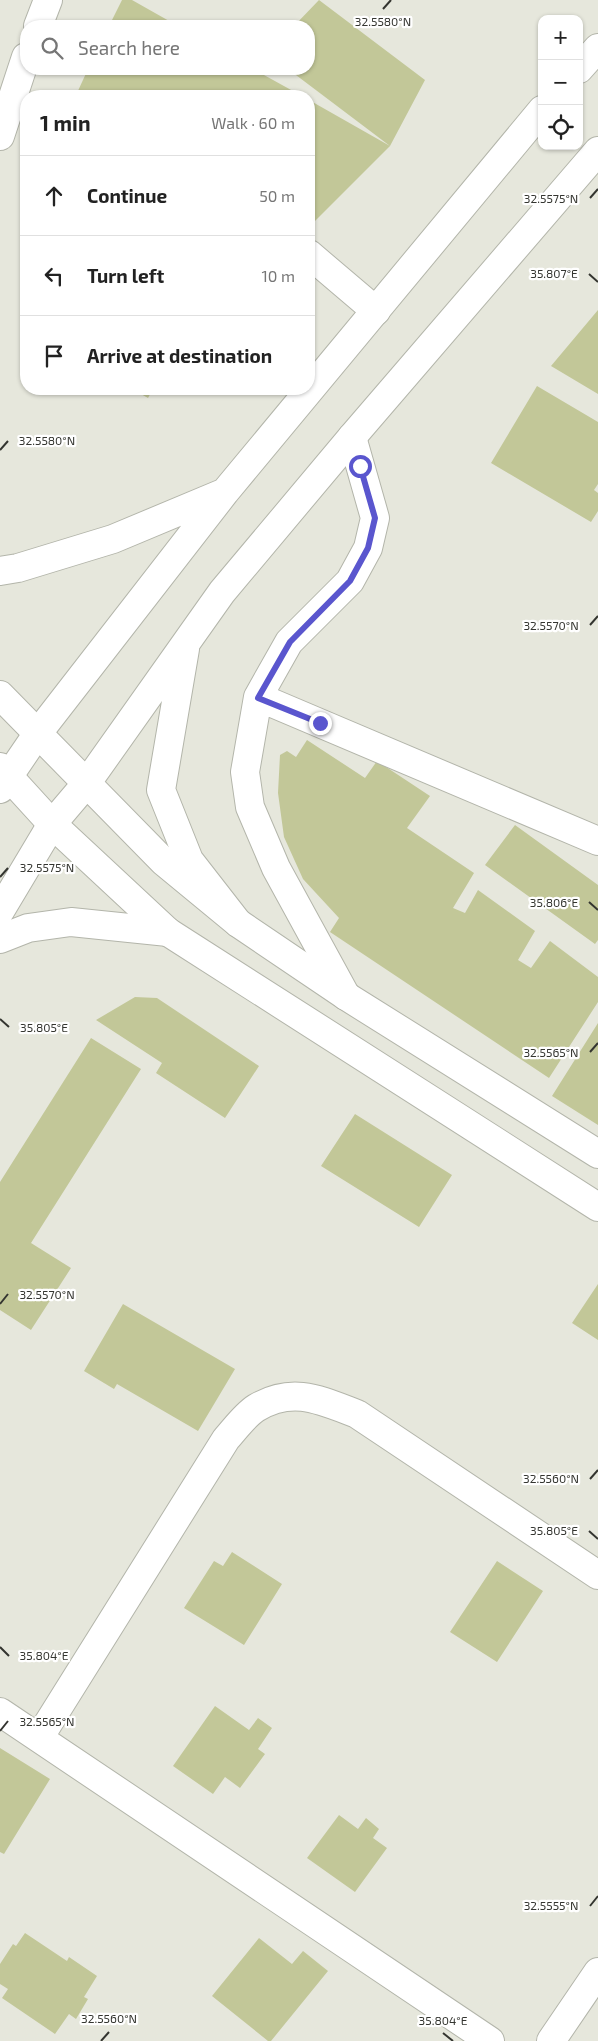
<!DOCTYPE html>
<html lang="en">
<head>
<meta charset="utf-8">
<style>
  :root { --surface:#fff; --page:#f2f2f2; --text:#222; --muted:#767676; --line:#e0e0e0 }
  body { margin:0; font-family:"Exo 2",sans-serif; background:var(--page); color:var(--text) }
  .controls { position:absolute; right:15px; top:15px; display:grid; overflow:hidden; border-radius:10px; box-shadow:0 1px 4px #0004 }
  .controls button { width:45px; height:45px; display:grid; place-items:center; padding:0; border:0; border-bottom:1px solid var(--line); background:var(--surface); color:var(--text); font:25px sans-serif }
  .stop { position:absolute; width:15px; height:15px; margin:-11px; border:4px solid #5a56ce; border-radius:50%; background:#fff }
  .stop.end { background:#5a56ce; border-color:#fff; box-shadow:0 1px 5px #0008 }
  .list { margin:0; padding:0; list-style:none }
  h2 { display:flex; justify-content:space-between; align-items:center; height:65px; margin:0; padding:0 20px; font-size:21px }
  h2 small { font-size:16px; font-weight:400; color:var(--muted) }
  .list li { display:grid; grid-template-columns:32px 1fr auto; gap:15px; align-items:center; box-sizing:border-box; height:80px; padding:0 20px; border-top:1px solid var(--line) }
  .list b { display:block; font-size:19px; white-space:nowrap }
  .list em { font-size:16px; font-style:normal; color:var(--muted) }
  .icon { flex:none; width:28px; height:28px; fill:none; stroke:currentColor; stroke-width:2; stroke-linecap:round; stroke-linejoin:round }
  .map { position:relative; flex:none; width:598px; height:2041px; overflow:hidden }
  .search { position:absolute; background:var(--surface); box-shadow:0 1px 4px #0004; left:20px; top:20px; width:295px; height:55px; display:flex; align-items:center; gap:12px; box-sizing:border-box; padding:0 18px; border-radius:20px; color:var(--muted); font-size:19px }
  .panel { position:absolute; background:var(--surface); box-shadow:0 1px 4px #0004; left:20px; top:90px; width:295px; height:305px; border-radius:20px }
  .map>svg:first-child { display:block }
  .building { fill:#c2c798 }
  .lines { fill:none; stroke-linecap:round; stroke-linejoin:round }
  .minor-casing { stroke:#b3b5aa; stroke-width:30 }
  .major-casing { stroke:#b3b5aa; stroke-width:30 }
  .highway-casing { stroke:#b3b5aa; stroke-width:30 }
  .minor { stroke:#fff; stroke-width:28 }
  .major { stroke:#fff; stroke-width:28 }
  .highway { stroke:#fff; stroke-width:28 }
  .route { stroke:#5a56ce; stroke-width:6 }
  .ticks { fill:none; stroke:#343530; stroke-width:2 }
  .ticks-label { font-size:12px; text-anchor:middle; fill:#343530; stroke:#fff; stroke-width:4.5; stroke-linejoin:round; paint-order:stroke }
</style>
</head>
<body>
<div class="map">
<svg width="598" height="2041" viewBox="0 0 598 2041">
  <rect width="100%" height="100%" fill="#e6e7dc"/>
  <path class="building" d="M 122,0 L 132,0 L 178,26 L 109,26 Z
    M 319,0 L 425,80 L 390,146 L 309,227 L 309,100 L 390,146 L 288,69 L 309,69 L 309,26 L 294,26 Z
    M 88,69 L 253,69 L 302,96 L 82,96 L 77,93 Z
    M 598,310 L 598,394 L 551,366 Z
    M 537,386 L 598,422 L 598,484 L 594,490 L 598,493 L 598,511 L 591,522 L 491,463 Z
    M 132,389 L 153,389 L 148,398 Z
    M 307,740 L 365,778 L 377,761 L 430,796 L 407,828 L 474,873 L 453,908 L 465,913 L 478,890 L 535,931 L 518,960 L 531,968 L 550,941 L 598,977 L 598,1002 L 549,1078 L 330,932 L 339,918 L 303,879 L 284,837 L 278,793 L 280,755 L 287,751 L 296,757 Z
    M 515,825 L 598,885 L 598,940 L 595,944 L 485,865 Z
    M 135,997 L 157,998 L 259,1066 L 225,1118 L 156,1073 L 162,1063 L 96,1020 Z
    M 598,1023 L 598,1125 L 552,1096 Z
    M 91,1038 L 141,1069 L 31,1243 L 71,1268 L 31,1330 L 0,1310 L 0,1182 Z
    M 355,1114 L 452,1175 L 419,1227 L 321,1166 Z
    M 598,1284 L 598,1340 L 572,1323 Z
    M 123,1304 L 235,1369 L 198,1431 L 117,1384 L 114,1389 L 84,1371 Z
    M 232,1552 L 282,1584 L 244,1645 L 184,1608 L 214,1561 L 223,1566 Z
    M 497,1561 L 543,1591 L 497,1662 L 450,1632 Z
    M 215,1706 L 249,1730 L 258,1718 L 272,1728 L 258,1749 L 265,1754 L 240,1788 L 225,1777 L 213,1794 L 173,1766 Z
    M 0,1748 L 50,1779 L 4,1854 L 0,1852 Z
    M 339,1815 L 358,1829 L 366,1818 L 379,1829 L 373,1838 L 387,1848 L 355,1892 L 307,1858 Z
    M 25,1933 L 67,1961 L 69,1957 L 97,1976 L 84,1997 L 88,1999 L 76,2019 L 69,2014 L 55,2034 L 2,1998 L 8,1989 L 0,1984 L 0,1964 L 13,1944 L 16,1946 Z
    M 259,1938 L 292,1964 L 303,1951 L 328,1971 L 271,2041 L 268,2041 L 212,1996 Z"/>
  <g class="lines">
    <g class="minor-casing">
      <path id="minor" d="M 38,26 L 48,0
        M 0,136 L 26,57
        M 309,254 L 376,311
        M 258,697 L 598,841
        M 346,996 L 276,868 L 250,807 L 245,772 L 258,697 L 289,642 L 350,581 L 368,548 L 375,518 L 352,437
        M 0,1712 L 490,2041
        M 39,1738 L 226,1439 C 235,1429 245,1415 256,1408 C 293,1386 320,1400 357,1414 L 598,1575
        M 551,2041 L 598,1972"/>
    </g>
    <g class="major-casing">
      <path id="major" d="M 0,695 L 164,862 L 238,923 L 346,996 L 598,1154
        M 0,767 L 52,824 L 168,932 L 598,1207"/>
    </g>
    <g class="highway-casing">
      <path id="highway" d="M 579,69 L 598,48
        M 0,571 L 18,568 L 113,539 L 223,493
        M 185,649 L 161,790 L 189,860 L 238,923
        M 0,789 L 38,733 L 225,492 L 542,110
        M 0,911 L 52,824 L 86,784 L 222,592 L 352,437 L 598,151
        M 0,939 L 28,928 L 71,922 L 168,932"/>
    </g>
    <use href="#minor" class="minor"/>
    <use href="#major" class="major"/>
    <use href="#highway" class="highway"/>
  </g>
  <g class="lines">
    <path class="route" d="M 320,723 L 258,698 L 290,642 L 350,581 L 368,548 L 375,518 L 360,466"/>
  </g>
  <path class="ticks" d="M 383,9 L 391,0M 590,198 L 598,189M 589,274 L 598,282M 0,450 L 8,441M 590,625 L 598,616M 0,877 L 8,868M 589,902 L 598,910M 0,1019 L 9,1027M 590,1052 L 598,1043M 0,1304 L 8,1294M 590,1479 L 598,1470M 589,1531 L 598,1539M 0,1647 L 9,1656M 0,1731 L 8,1721M 590,1906 L 598,1896M 443,2033 L 453,2041M 101,2041 L 109,2032"/>
  <g class="ticks-label">
    <text x="383" y="26">32.5580°N</text>
    <text x="551" y="203">32.5575°N</text>
    <text x="554" y="278">35.807°E</text>
    <text x="47" y="445">32.5580°N</text>
    <text x="551" y="630">32.5570°N</text>
    <text x="47" y="872">32.5575°N</text>
    <text x="554" y="907">35.806°E</text>
    <text x="44" y="1032">35.805°E</text>
    <text x="551" y="1057">32.5565°N</text>
    <text x="47" y="1299">32.5570°N</text>
    <text x="551" y="1483">32.5560°N</text>
    <text x="554" y="1535">35.805°E</text>
    <text x="44" y="1660">35.804°E</text>
    <text x="47" y="1726">32.5565°N</text>
    <text x="551" y="1910">32.5555°N</text>
    <text x="109" y="2023">32.5560°N</text>
    <text x="443" y="2025">35.804°E</text>
  </g>
</svg>
<div class="controls">
<button>+</button>
<button>−</button>
<button><svg class="icon" aria-label="locate" viewBox="0 0 24 24"><circle cx="12" cy="12" r="6"/><path d="M12 2v4M12 18v4M2 12h4M18 12h4"/></svg></button>
</div>
<div class="stop" style="left:360px;top:466px"></div>
<div class="stop end" style="left:320px;top:723px"></div>
<div class="search"><svg class="icon" aria-label="search" viewBox="0 0 24 24"><circle cx="10" cy="10" r="6"/><path d="M15 15l6 6"/></svg>Search here</div>
<section class="panel">
<h2>1 min<small>Walk · 60 m</small></h2>
<ul class="list">
<li><svg class="icon" aria-label="ahead" viewBox="0 0 24 24"><path d="M12 20V5M6 11l6-6 6 6"/></svg><div><b>Continue</b></div><em>50 m</em></li>
<li><svg class="icon" aria-label="left" viewBox="0 0 24 24"><path d="M17 20v-9H6M10 6l-5 5 5 5"/></svg><div><b>Turn left</b></div><em>10 m</em></li>
<li><svg class="icon" aria-label="arrive" viewBox="0 0 24 24"><path d="M6 21V4h12l-3 4 3 4H6"/></svg><div><b>Arrive at destination</b></div></li>
</ul>
</section>
</div>
</body>
</html>
